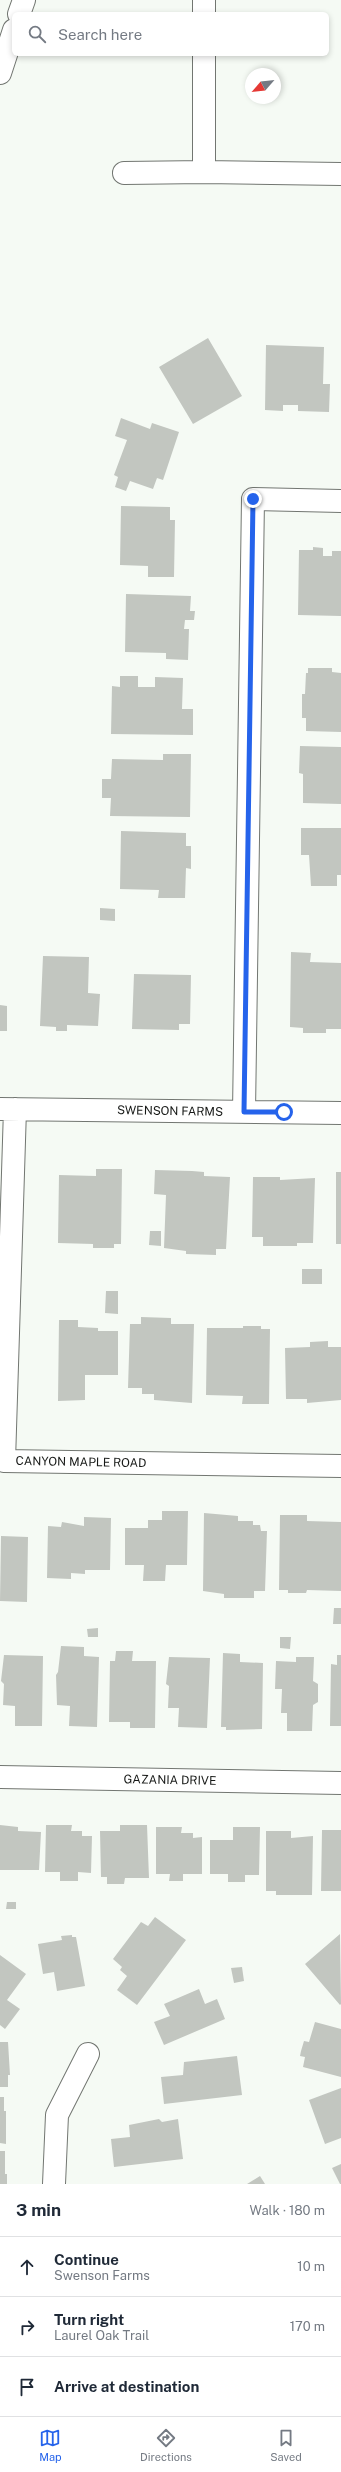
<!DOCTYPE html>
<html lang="en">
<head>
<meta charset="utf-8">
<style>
  :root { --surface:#fff; --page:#f6f6f7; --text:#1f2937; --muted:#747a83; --line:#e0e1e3; --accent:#2563eb }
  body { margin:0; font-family:"Public Sans",sans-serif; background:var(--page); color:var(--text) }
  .compass { position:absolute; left:245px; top:68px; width:36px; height:36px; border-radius:50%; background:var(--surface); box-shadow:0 2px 6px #0003; rotate:242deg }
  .stop { position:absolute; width:12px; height:12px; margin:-9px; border:3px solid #2563eb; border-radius:50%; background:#fff }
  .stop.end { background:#2563eb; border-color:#fff; box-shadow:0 1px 4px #0008 }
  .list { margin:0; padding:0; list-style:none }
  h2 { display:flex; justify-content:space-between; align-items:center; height:52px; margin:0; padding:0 16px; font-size:17px }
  h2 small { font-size:13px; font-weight:400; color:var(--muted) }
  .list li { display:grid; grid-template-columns:26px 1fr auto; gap:12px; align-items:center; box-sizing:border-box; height:60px; padding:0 16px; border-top:1px solid var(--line) }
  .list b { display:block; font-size:15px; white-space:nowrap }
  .list p { margin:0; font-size:13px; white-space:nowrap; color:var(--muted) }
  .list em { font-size:13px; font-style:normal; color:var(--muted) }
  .icon { flex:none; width:22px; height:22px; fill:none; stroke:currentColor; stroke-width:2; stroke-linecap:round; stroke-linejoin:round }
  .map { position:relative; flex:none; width:341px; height:2184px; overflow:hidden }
  .search { position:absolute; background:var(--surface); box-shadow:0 2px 6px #0003; left:12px; right:12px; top:12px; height:44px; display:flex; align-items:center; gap:10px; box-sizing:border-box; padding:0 14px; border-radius:6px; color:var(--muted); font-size:15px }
  .sheet { height:232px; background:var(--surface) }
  nav { display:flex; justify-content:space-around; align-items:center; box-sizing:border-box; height:56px; border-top:1px solid var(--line); background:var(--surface); font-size:11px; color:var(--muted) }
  nav a { display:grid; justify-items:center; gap:2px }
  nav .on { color:var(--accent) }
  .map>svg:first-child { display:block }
  .building { fill:#c2c6c0 }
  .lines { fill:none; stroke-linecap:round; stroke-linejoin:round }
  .minor-casing { stroke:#727671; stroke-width:24 }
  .tertiary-casing { stroke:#727671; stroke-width:24 }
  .minor { stroke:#fff; stroke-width:22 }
  .tertiary { stroke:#fff; stroke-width:22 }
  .route { stroke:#2563eb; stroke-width:5 }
  .labels { text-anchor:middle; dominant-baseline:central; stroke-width:3; stroke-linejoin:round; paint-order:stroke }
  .street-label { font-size:12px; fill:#161816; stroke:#fff }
</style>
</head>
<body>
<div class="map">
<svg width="341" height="2184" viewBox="0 0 341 2184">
  <rect width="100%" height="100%" fill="#f5faf4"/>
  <path class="building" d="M 208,338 L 242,396 L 193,424 L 159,367 Z
    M 266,345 L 324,347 L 323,384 L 330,384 L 329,412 L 298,411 L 298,405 L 283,405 L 283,411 L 265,410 Z
    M 121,418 L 150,429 L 152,423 L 179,432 L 163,480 L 157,478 L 153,489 L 130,481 L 126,491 L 115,487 L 118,477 L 114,475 L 127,440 L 115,436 Z
    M 121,506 L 170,507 L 170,520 L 175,520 L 174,577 L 148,577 L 148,566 L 120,565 Z
    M 313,547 L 323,548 L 323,556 L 332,556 L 332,551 L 341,551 L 341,616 L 298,615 L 299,550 L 313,550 Z
    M 126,594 L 191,596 L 190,611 L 195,611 L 194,620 L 185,620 L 184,629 L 189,629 L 188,660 L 166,659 L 166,653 L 125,652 Z
    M 308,668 L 332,668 L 332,672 L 341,673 L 341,732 L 306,731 L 306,718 L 302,718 L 302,694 L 305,694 L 306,673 L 308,673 Z
    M 120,676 L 138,676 L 138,687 L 155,687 L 155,677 L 183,678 L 182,709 L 193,709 L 193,735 L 111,734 L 112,686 L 120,687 Z
    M 300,746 L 341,747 L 341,804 L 303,803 L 303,774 L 299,773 Z
    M 163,754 L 191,754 L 190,817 L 110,816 L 111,798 L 102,798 L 102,779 L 111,779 L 112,759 L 163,760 Z
    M 301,828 L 341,828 L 341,875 L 337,875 L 337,886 L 311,886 L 309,855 L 301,855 Z
    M 121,831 L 186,833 L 186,846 L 191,846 L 191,869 L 186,868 L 185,898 L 158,898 L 159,890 L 120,889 Z
    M 100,908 L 115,909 L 115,921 L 100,920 Z
    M 291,952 L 311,953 L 310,962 L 341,963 L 341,1029 L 326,1029 L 326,1033 L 303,1033 L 303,1028 L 290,1027 Z
    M 43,956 L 89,957 L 88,993 L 100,994 L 98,1026 L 67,1025 L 67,1031 L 56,1031 L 56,1027 L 40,1026 Z
    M 134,974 L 191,975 L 190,1024 L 179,1024 L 179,1030 L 132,1029 Z
    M 0,1005 L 7,1006 L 7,1031 L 0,1031 Z
    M 96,1169 L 122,1169 L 121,1244 L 114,1244 L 114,1248 L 93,1248 L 93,1244 L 58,1243 L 59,1175 L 96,1176 Z
    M 155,1170 L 192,1171 L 204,1172 L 204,1176 L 230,1177 L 226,1249 L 216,1249 L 216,1255 L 186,1254 L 186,1251 L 164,1248 L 166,1195 L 154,1194 Z
    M 336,1172 L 341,1172 L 341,1244 L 336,1244 Z
    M 253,1177 L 280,1177 L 280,1180 L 315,1178 L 313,1243 L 297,1243 L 297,1246 L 263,1246 L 263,1237 L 252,1237 Z
    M 150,1231 L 161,1231 L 161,1246 L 149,1245 Z
    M 302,1269 L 322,1269 L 322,1284 L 302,1284 Z
    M 106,1291 L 118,1291 L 118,1314 L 105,1313 Z
    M 141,1317 L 171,1318 L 171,1324 L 194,1324 L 192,1403 L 154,1400 L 154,1394 L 142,1394 L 142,1388 L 128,1388 L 130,1324 L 141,1324 Z
    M 59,1320 L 78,1320 L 78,1327 L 98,1328 L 98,1331 L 118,1331 L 118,1375 L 85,1375 L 85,1400 L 58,1401 Z
    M 243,1326 L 261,1326 L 261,1329 L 270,1329 L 269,1404 L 242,1404 L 243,1396 L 206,1395 L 207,1328 L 243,1328 Z
    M 328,1341 L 328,1347 L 341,1347 L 341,1400 L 307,1403 L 307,1399 L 286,1399 L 285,1348 L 310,1347 L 310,1342 Z
    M 162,1511 L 188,1511 L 187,1565 L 166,1565 L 165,1581 L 143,1581 L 144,1565 L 125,1565 L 125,1528 L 148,1528 L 148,1520 L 162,1520 Z
    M 204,1513 L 238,1516 L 238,1521 L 253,1521 L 253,1525 L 260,1525 L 261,1531 L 267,1531 L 265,1591 L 254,1591 L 254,1598 L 224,1598 L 224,1594 L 203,1591 Z
    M 280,1515 L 307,1515 L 307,1521 L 341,1522 L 341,1591 L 307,1590 L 306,1593 L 288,1593 L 288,1590 L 279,1590 Z
    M 84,1517 L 111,1518 L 110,1570 L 85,1570 L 85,1574 L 71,1573 L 71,1579 L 47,1578 L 48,1526 L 61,1527 L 62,1522 L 84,1526 Z
    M 1,1536 L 28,1537 L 27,1602 L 0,1601 Z
    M 334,1608 L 341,1608 L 341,1624 L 333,1624 Z
    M 98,1628 L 98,1637 L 88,1637 L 87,1629 Z
    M 280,1637 L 291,1637 L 290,1649 L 280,1648 Z
    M 61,1646 L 84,1647 L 84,1656 L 99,1657 L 97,1727 L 69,1726 L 70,1706 L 57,1705 L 56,1675 L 58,1672 Z
    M 116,1651 L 133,1651 L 132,1661 L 156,1661 L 155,1728 L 130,1728 L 130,1722 L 109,1722 L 110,1661 L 115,1661 Z
    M 223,1653 L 240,1654 L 240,1662 L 263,1663 L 262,1729 L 226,1730 L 226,1727 L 221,1727 Z
    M 4,1655 L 43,1656 L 42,1726 L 15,1726 L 15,1706 L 3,1705 L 4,1684 L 1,1681 Z
    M 337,1655 L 341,1655 L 341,1726 L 330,1726 L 331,1664 L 337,1665 Z
    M 169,1657 L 210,1658 L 207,1728 L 178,1727 L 179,1708 L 168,1708 L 169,1686 L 166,1684 Z
    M 296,1657 L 314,1657 L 313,1681 L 318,1684 L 318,1702 L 313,1705 L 312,1731 L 287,1731 L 287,1713 L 281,1713 L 282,1689 L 275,1689 L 276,1661 L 296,1662 Z
    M 0,1825 L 18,1827 L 18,1831 L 41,1832 L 39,1870 L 0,1870 Z
    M 46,1825 L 72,1825 L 71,1831 L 82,1831 L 82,1836 L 92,1836 L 91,1873 L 78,1872 L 78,1881 L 60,1881 L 60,1872 L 45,1872 Z
    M 120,1825 L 147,1825 L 149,1878 L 125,1878 L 124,1884 L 107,1884 L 107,1877 L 101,1877 L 100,1831 L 120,1831 Z
    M 156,1827 L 182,1827 L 181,1833 L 193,1833 L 193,1838 L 202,1837 L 202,1874 L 183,1874 L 183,1881 L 169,1881 L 170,1874 L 156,1874 Z
    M 233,1827 L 260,1827 L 259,1875 L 245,1875 L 245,1882 L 228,1882 L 228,1874 L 210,1874 L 210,1840 L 233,1840 Z
    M 322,1830 L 341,1830 L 341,1891 L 321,1891 Z
    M 266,1831 L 291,1831 L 291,1838 L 313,1836 L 312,1895 L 276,1895 L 276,1891 L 266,1891 Z
    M 7,1902 L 16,1902 L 16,1909 L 6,1909 Z
    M 155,1917 L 186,1940 L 137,2005 L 117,1990 L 127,1976 L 120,1970 L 122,1967 L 113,1959 L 141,1922 L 148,1926 Z
    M 340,1934 L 341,2004 L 340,2005 L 305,1964 Z
    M 72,1935 L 72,1937 L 76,1937 L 85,1986 L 57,1991 L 54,1972 L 43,1974 L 38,1944 L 62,1940 L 61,1936 Z
    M 0,1955 L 26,1974 L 7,2000 L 20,2009 L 5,2029 L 0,2025 Z
    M 242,1967 L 244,1981 L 234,1983 L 231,1968 Z
    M 199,1989 L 205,2004 L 217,1999 L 225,2019 L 164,2045 L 154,2022 L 170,2016 L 164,2004 Z
    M 315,2022 L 341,2029 L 341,2077 L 303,2067 L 305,2057 L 300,2056 L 301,2051 L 304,2041 L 309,2042 Z
    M 0,2042 L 8,2042 L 10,2075 L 8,2075 L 8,2087 L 0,2087 Z
    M 237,2056 L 242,2095 L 164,2104 L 161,2077 L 183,2075 L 184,2062 Z
    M 341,2088 L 341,2138 L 325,2144 L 309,2100 Z
    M 0,2097 L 4,2097 L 4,2111 L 6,2111 L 6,2144 L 0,2143 Z
    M 159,2119 L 162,2122 L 178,2119 L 183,2159 L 114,2167 L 111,2139 L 130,2137 L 129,2125 Z
    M 0,2151 L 5,2151 L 5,2174 L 7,2174 L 7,2184 L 0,2184 Z
    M 341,2164 L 341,2184 L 340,2184 L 332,2168 Z
    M 260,2176 L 265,2184 L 247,2184 Z"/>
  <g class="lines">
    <g class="minor-casing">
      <path id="minor" d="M 204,14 L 204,0
        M 204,54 L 204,172 L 341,174
        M 124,173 L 204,172
        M 0,1109 L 341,1113
        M 15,1109 L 4,1461 L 341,1466
        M 244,1112 L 253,499 L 341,501
        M 0,1777 L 341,1783
        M 54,2184 L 57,2115 L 88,2054"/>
    </g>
    <g class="tertiary-casing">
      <path id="tertiary" d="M 19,14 L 24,0
        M 0,73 L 14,30"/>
    </g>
    <use href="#minor" class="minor"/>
    <use href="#tertiary" class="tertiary"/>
  </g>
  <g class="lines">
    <path class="route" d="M 253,499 L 244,1112 L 284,1112"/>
  </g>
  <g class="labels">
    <g class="street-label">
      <text transform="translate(170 1111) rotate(1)">SWENSON FARMS</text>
      <text transform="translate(81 1462) rotate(1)">CANYON MAPLE ROAD</text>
      <text transform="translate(170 1780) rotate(1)">GAZANIA DRIVE</text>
    </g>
  </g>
</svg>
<svg class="compass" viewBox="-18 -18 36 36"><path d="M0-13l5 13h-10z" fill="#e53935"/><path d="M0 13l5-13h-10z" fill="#747a83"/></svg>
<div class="stop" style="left:284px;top:1112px"></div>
<div class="stop end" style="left:253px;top:499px"></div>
<div class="search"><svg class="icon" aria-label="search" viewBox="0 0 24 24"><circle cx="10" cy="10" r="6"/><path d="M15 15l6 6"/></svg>Search here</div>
</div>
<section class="sheet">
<h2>3 min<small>Walk · 180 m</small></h2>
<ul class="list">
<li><svg class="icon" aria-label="ahead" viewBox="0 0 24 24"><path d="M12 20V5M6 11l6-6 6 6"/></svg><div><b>Continue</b><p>Swenson Farms</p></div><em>10 m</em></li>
<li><svg class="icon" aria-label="right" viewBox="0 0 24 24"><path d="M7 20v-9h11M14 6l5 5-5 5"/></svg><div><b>Turn right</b><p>Laurel Oak Trail</p></div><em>170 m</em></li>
<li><svg class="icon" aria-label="arrive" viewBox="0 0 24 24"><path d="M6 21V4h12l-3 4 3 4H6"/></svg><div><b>Arrive at destination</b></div></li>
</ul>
</section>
<nav>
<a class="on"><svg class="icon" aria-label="map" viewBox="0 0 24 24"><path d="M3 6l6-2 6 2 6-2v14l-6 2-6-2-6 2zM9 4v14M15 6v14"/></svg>Map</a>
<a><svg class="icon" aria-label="directions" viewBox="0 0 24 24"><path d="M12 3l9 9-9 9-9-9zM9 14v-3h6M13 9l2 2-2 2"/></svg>Directions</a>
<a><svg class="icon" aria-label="saved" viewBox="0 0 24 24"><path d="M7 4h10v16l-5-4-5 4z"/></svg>Saved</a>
</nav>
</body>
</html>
